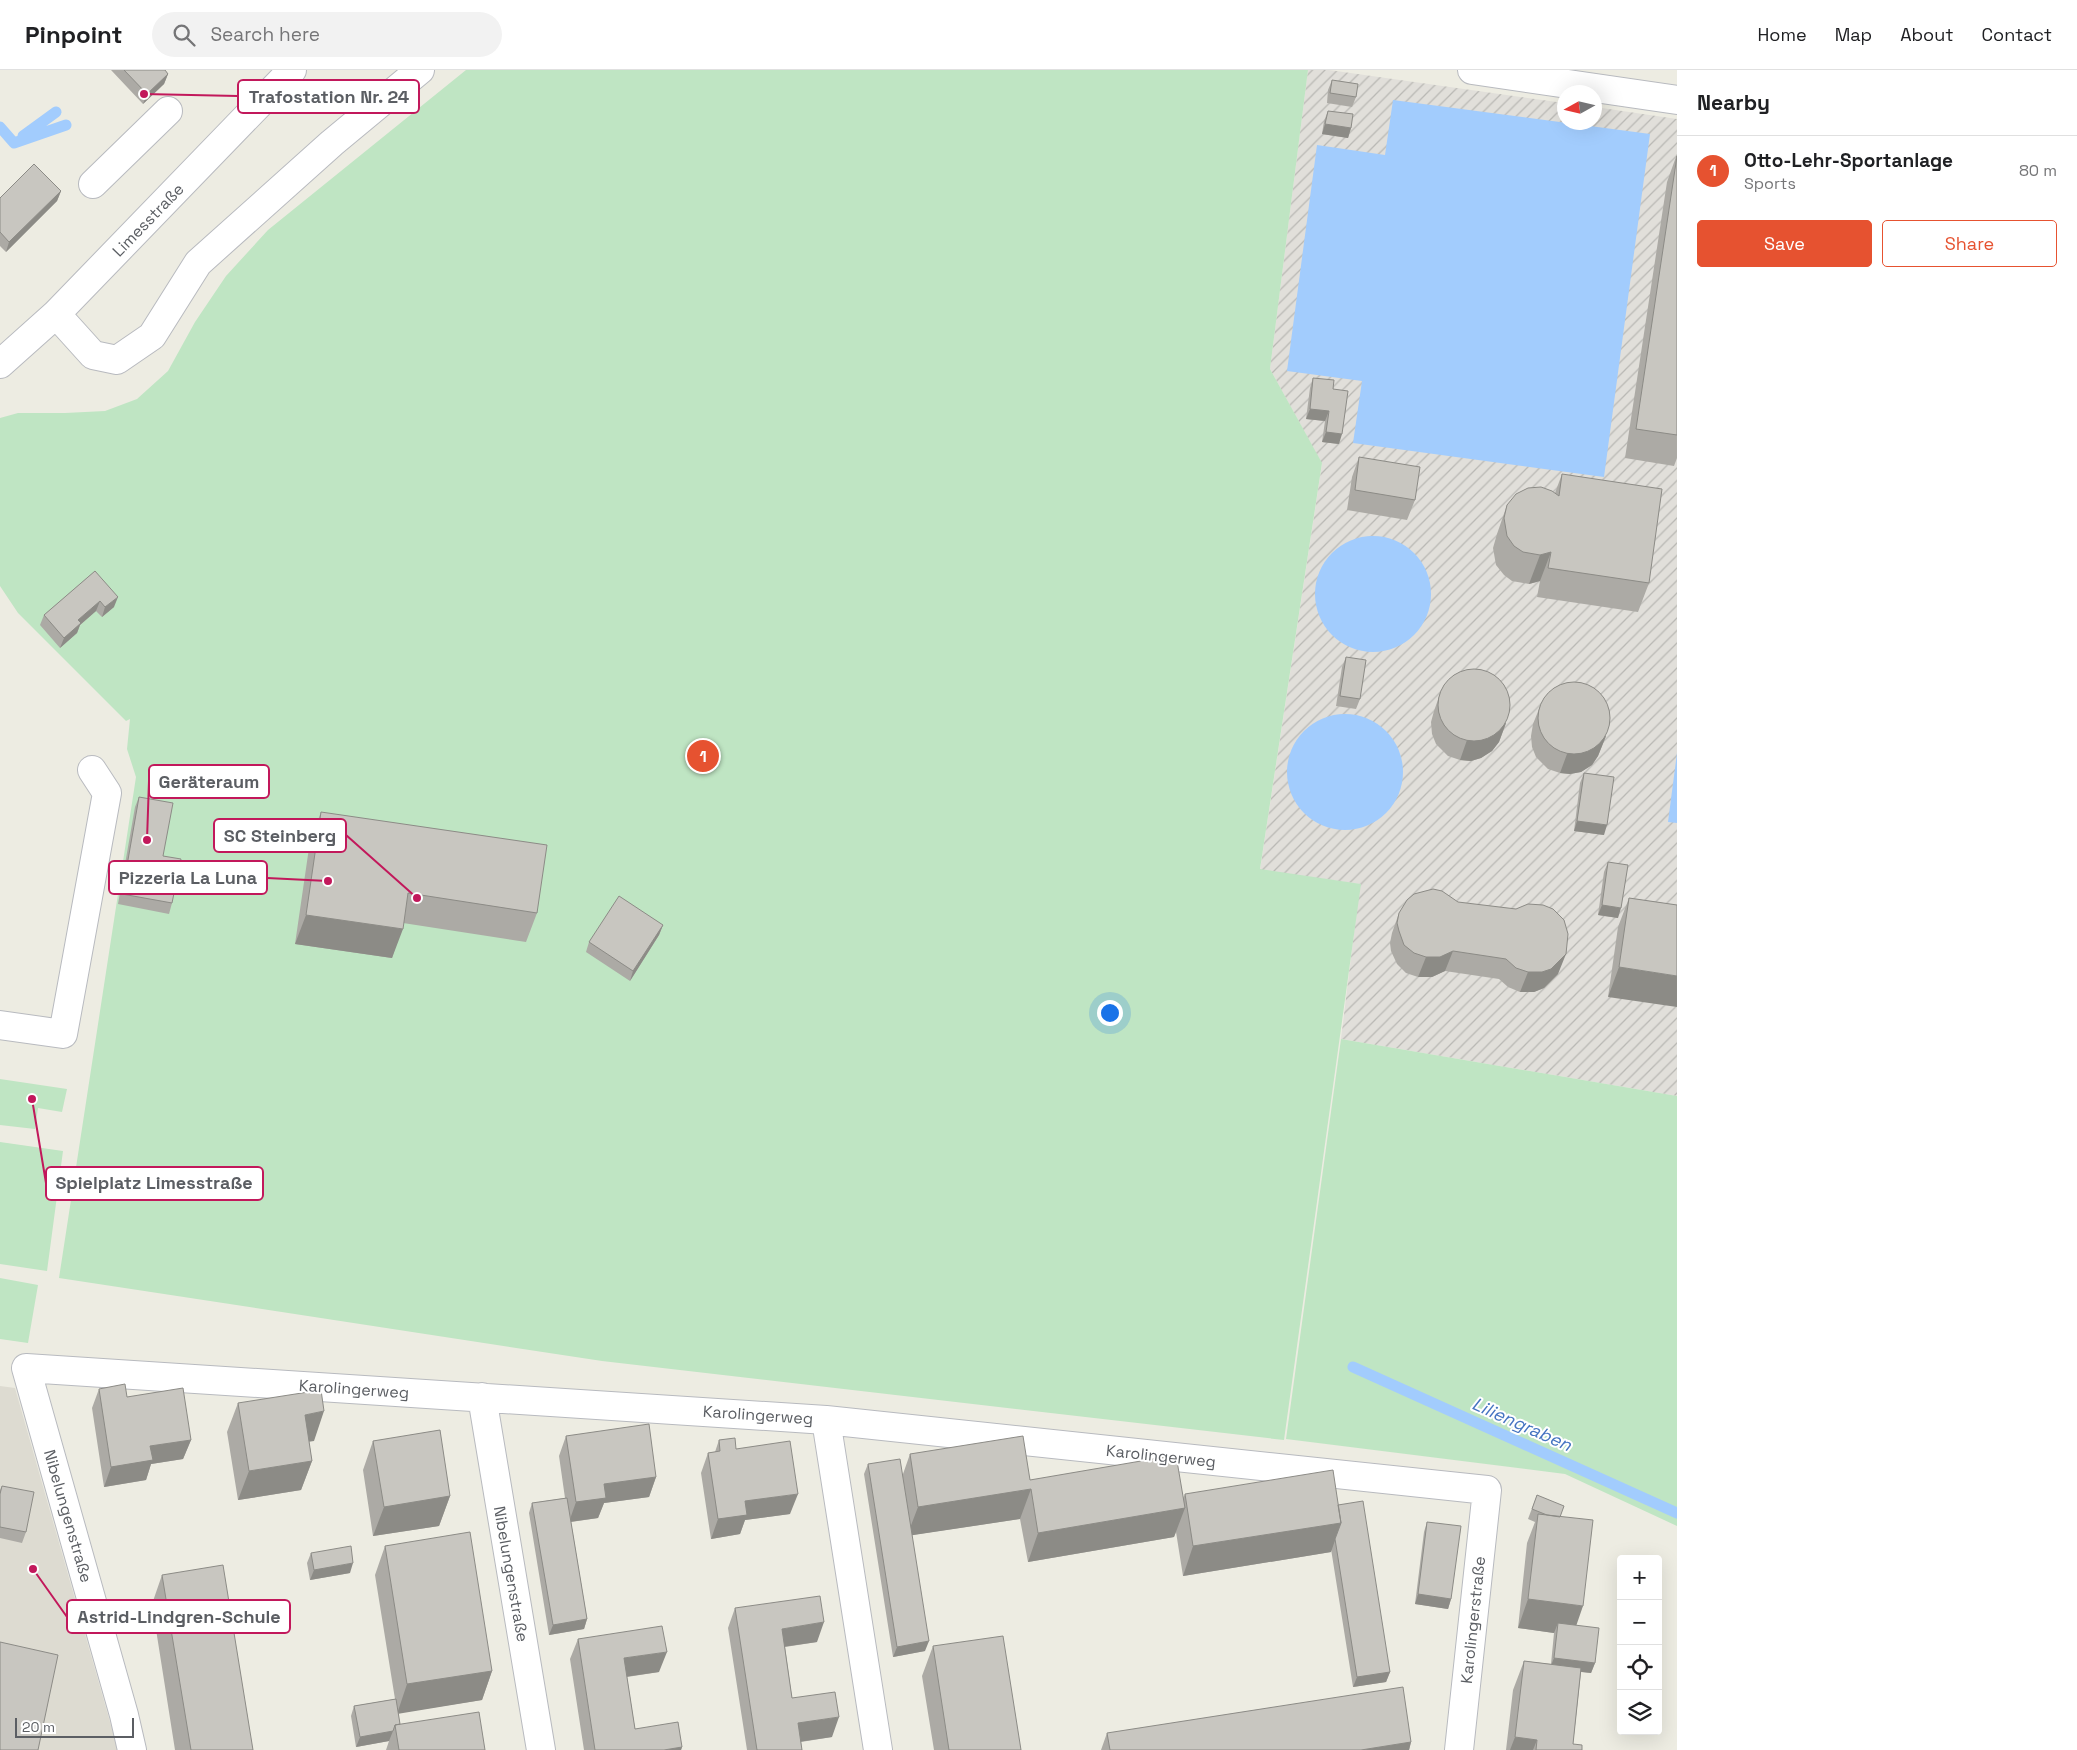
<!DOCTYPE html>
<html lang="en">
<head>
<meta charset="utf-8">
<style>
  :root { --surface:#fff; --page:#f2f2f2; --text:#202124; --muted:#757577; --line:#e0e0e0; --accent:#e65230 }
  body { margin:0; font-family:"Space Grotesk",sans-serif; background:var(--page); color:var(--text) }
  .controls { position:absolute; right:15px; bottom:15px; display:grid; overflow:hidden; border-radius:5px; box-shadow:0 5px 20px #0002 }
  .controls button { width:45px; height:45px; display:grid; place-items:center; padding:0; border:0; border-bottom:1px solid var(--line); background:var(--surface); color:var(--text); font:25px sans-serif }
  .compass { position:absolute; left:1557px; top:15px; width:45px; height:45px; border-radius:50%; background:var(--surface); box-shadow:0 5px 20px #0002; rotate:262deg }
  .scale { position:absolute; left:15px; bottom:12px; width:119px; box-sizing:border-box; padding-left:5px; border:2px solid #5b5e63; border-top:0; font-size:14px; line-height:18px; white-space:nowrap; color:#5b5e63; -webkit-text-stroke:4px #fff; paint-order:stroke }
  .you { position:absolute; left:1109px; top:942px; width:18px; height:18px; margin:-12px; border:4px solid #fff; border-radius:50%; background:#1a73e8; box-shadow:0 0 0 8px #1a73e833 }
  .badge { display:grid; place-items:center; width:32px; height:32px; border-radius:50%; background:var(--accent); color:#fff; font-size:16px; font-weight:700 }
  .pin { position:absolute; translate:-50% -50%; border:2px solid #fff; box-shadow:0 1px 5px #0006 }
  .list { margin:0; padding:0; list-style:none }
  h2 { display:flex; justify-content:space-between; align-items:center; height:65px; margin:0; padding:0 20px; font-size:21px }
  h2 small { font-size:16px; font-weight:400; color:var(--muted) }
  .list li { display:grid; grid-template-columns:32px 1fr auto; gap:15px; align-items:center; box-sizing:border-box; height:70px; padding:0 20px; border-top:1px solid var(--line) }
  .list b { display:block; font-size:19px; white-space:nowrap }
  .list p { margin:0; font-size:16px; white-space:nowrap; color:var(--muted) }
  .list em { font-size:16px; font-style:normal; color:var(--muted) }
  .actions { display:flex; gap:10px; padding:15px 20px }
  .actions a { flex:1; padding:11px 0; border:1px solid var(--accent); border-radius:5px; text-align:center; font-size:18px; color:var(--accent) }
  .actions .main { background:var(--accent); color:#fff }
  .icon { flex:none; width:28px; height:28px; fill:none; stroke:currentColor; stroke-width:2; stroke-linecap:round; stroke-linejoin:round }
  .map { position:relative; flex:none; width:1677px; height:1680px; overflow:hidden }
  header { display:flex; align-items:center; gap:30px; box-sizing:border-box; height:70px; padding:0 25px; background:var(--surface); border-bottom:1px solid var(--line) }
  header strong { font-size:24px }
  nav { display:flex; gap:28px; margin-inline-start:auto; font-size:18px }
  .search { width:350px; height:45px; background:var(--page); display:flex; align-items:center; gap:12px; box-sizing:border-box; padding:0 18px; border-radius:28px; color:var(--muted); font-size:19px }
  main { display:flex }
  aside { flex:1; background:var(--surface) }
  .map>svg:first-child { display:block }
  .industrial { fill:url(#industrial-furrows) }
  .education { fill:#dddbd1 }
  .green { fill:#bfe5c3 }
  .water { fill:#a2ccfd }
  .lines { fill:none; stroke-linecap:round; stroke-linejoin:round }
  .stream { stroke:#a2ccfd; stroke-width:11 }
  .minor-casing { stroke:#b8babf; stroke-width:30 }
  .minor { stroke:#fff; stroke-width:28 }
  .wall { fill:#acaaa5 }
  .shaded-wall { fill:#8c8b86 }
  .building { fill:#c8c6c0; stroke:#8c8b86 }
  .labels { text-anchor:middle; dominant-baseline:central; stroke-width:4; stroke-linejoin:round; paint-order:stroke }
  .street-label { font-size:16px; fill:#5b5e63; stroke:#fff }
  .water-label { font-size:18px; font-style:italic; fill:#4574c1; stroke:#fff }
  .leader { fill:none; stroke:#c2185b; stroke-width:2 }
  .callout-dot { fill:#c2185b; stroke:#fff; stroke-width:2 }
  .callout { fill:#fff; stroke:#c2185b; stroke-width:2 }
  .callout-label { font-size:18px; text-anchor:middle; font-weight:bold; fill:#5b5e63 }
</style>
</head>
<body>
<header>
<strong>Pinpoint</strong>
<div class="search"><svg class="icon" aria-label="search" viewBox="0 0 24 24"><circle cx="10" cy="10" r="6"/><path d="M15 15l6 6"/></svg>Search here</div>
<nav><a>Home</a><a>Map</a><a>About</a><a>Contact</a></nav>
</header>
<main>
<div class="map">
<svg width="1677" height="1680" viewBox="0 0 1677 1680">
  <defs>
    <pattern id="industrial-furrows" width="10" height="10" patternUnits="userSpaceOnUse" patternTransform="scale(1.25)"><rect width="10" height="10" fill="#e1dfda"/><path d="M-1 1l2-2M0 10L10 0M9 11l2-2" fill="none" stroke="#b9b8b4"/></pattern>
  </defs>
  <rect width="100%" height="100%" fill="#edece2"/>
  <path class="industrial" d="M 1308,0 L 1329,0 L 1564,33 L 1564,52 L 1594,52 L 1595,37 L 1677,49 L 1677,1026 L 1341,969 L 1360,814 L 1260,800 L 1322,394 L 1270,299 Z"/>
  <path class="education" d="M 0,1316 L 15,1318 L 118,1680 L 0,1680 Z"/>
  <path class="green" d="M 466,0 L 1308,0 L 1270,299 L 1322,393 L 1260,799 L 1361,814 L 1284,1370 L 602,1291 L 59,1208 L 136,707 L 127,679 L 130,649 L 126,651 L 18,543 L 0,516 L 0,348 L 18,343 L 65,343 L 105,341 L 137,329 L 168,301 L 195,252 L 226,206 L 268,160 Z
    M 1341,969 L 1677,1026 L 1677,1456 L 1565,1404 L 1286,1369 Z
    M 0,1009 L 67,1019 L 62,1042 L 38,1038 L 35,1059 L 0,1055 Z
    M 0,1072 L 63,1081 L 47,1201 L 0,1194 Z
    M 0,1208 L 38,1215 L 28,1273 L 0,1269 Z"/>
  <path class="water" d="M 1393,30 L 1650,64 L 1604,407 L 1353,373 L 1362,311 L 1287,301 L 1317,75 L 1385,85 Z
    M1315 524a58 58 0 1 1 116 0a58 58 0 1 1-116 0Z
    M1287 702a58 58 0 1 1 116 0a58 58 0 1 1-116 0Z
    M 1677,683 L 1677,753 L 1668,752 Z"/>
  <g class="lines">
    <path class="stream" d="M 0,57 L 14,73
      M 23,66 L 56,42
      M 14,73 L 66,55
      M 1353,1297 L 1677,1443"/>
    <g class="minor-casing">
      <path id="minor" d="M 1472,0 L 1677,30
        M 93,114 L 168,41
        M 56,244 L 93,285 L 117,290 L 152,266 L 198,193 L 332,73 L 420,0
        M 0,294 L 56,244 L 292,0
        M 0,955 L 63,964 L 107,723 L 92,700
        M 482,1327 L 541,1680
        M 826,1350 L 878,1680
        M 132,1680 L 124,1645 L 26,1298 L 826,1350 L 1487,1420 L 1459,1680"/>
    </g>
    <use href="#minor" class="minor"/>
  </g>
  <path class="wall" d="M 111,0 L 165,0 L 168,4 L 164,14 L 143,34 Z
    M 1332,10 L 1356,27 L 1352,37 L 1327,33 L 1328,20 Z
    M 1328,41 L 1351,58 L 1348,68 L 1322,64 L 1324,51 Z
    M 1677,84 L 1677,388 L 1674,396 L 1625,388 L 1667,112 Z
    M 61,121 L 57,131 L 6,182 L 0,176 L 0,128 Z
    M 1313,308 L 1333,319 L 1339,374 L 1322,372 L 1325,351 L 1306,349 L 1310,318 Z
    M 1359,387 L 1415,430 L 1407,450 L 1347,440 L 1352,407 Z
    M 1562,404 L 1649,513 L 1638,542 L 1537,527 L 1540,511 L 1529,514 L 1512,511 L 1504,505 L 1496,495 L 1493,478 L 1497,464 L 1507,435 L 1555,423 Z
    M 95,501 L 114,537 L 102,547 L 96,541 L 80,555 L 77,563 L 60,578 L 40,555 L 44,545 Z
    M 1346,587 L 1360,629 L 1356,639 L 1336,636 L 1342,597 Z
    M 1441,621 L 1506,653 L 1499,672 L 1492,681 L 1481,688 L 1471,691 L 1460,690 L 1448,686 L 1436,674 L 1432,664 L 1431,652 L 1434,641 Z
    M 1541,634 L 1606,666 L 1598,686 L 1592,695 L 1581,702 L 1570,704 L 1560,703 L 1548,699 L 1536,687 L 1532,677 L 1531,666 L 1533,654 Z
    M 1584,703 L 1604,765 L 1574,761 L 1580,713 Z
    M 139,727 L 172,833 L 169,844 L 118,834 L 135,737 Z
    M 321,742 L 537,843 L 526,872 L 403,853 L 392,888 L 295,874 L 310,771 Z
    M 1608,792 L 1618,848 L 1598,845 L 1604,802 Z
    M 1629,828 L 1677,835 L 1608,927 L 1618,857 Z
    M 1399,843 L 1558,904 L 1544,918 L 1534,922 L 1520,922 L 1508,917 L 1499,909 L 1445,901 L 1432,907 L 1418,907 L 1406,903 L 1397,894 L 1391,881 L 1390,873 L 1392,863 Z
    M 663,855 L 659,865 L 630,911 L 586,882 L 589,872 Z
    M 99,1319 L 127,1327 L 191,1370 L 183,1389 L 151,1394 L 146,1410 L 104,1417 L 92,1338 Z
    M 238,1333 L 314,1371 L 309,1371 L 312,1391 L 301,1420 L 238,1430 L 227,1362 Z
    M 566,1366 L 656,1407 L 649,1427 L 604,1433 L 598,1448 L 571,1452 L 587,1549 L 584,1559 L 549,1565 L 529,1443 L 532,1433 L 565,1428 L 559,1386 Z
    M 719,1370 L 736,1379 L 790,1444 L 745,1450 L 740,1464 L 711,1469 L 701,1403 L 708,1383 L 715,1382 Z
    M 373,1371 L 450,1426 L 439,1456 L 373,1466 L 363,1400 Z
    M 910,1384 L 1030,1410 L 1183,1428 L 1185,1424 L 1338,1435 L 1390,1602 L 1386,1612 L 1353,1617 L 1331,1479 L 1331,1482 L 1183,1506 L 1176,1462 L 1174,1467 L 1028,1492 L 1020,1449 L 912,1465 L 925,1581 L 893,1587 L 864,1404 L 868,1394 L 903,1404 Z
    M 2,1416 L 26,1462 L 22,1473 L 0,1468 L 0,1420 Z
    M 1537,1425 L 1560,1447 L 1576,1555 L 1595,1593 L 1591,1603 L 1581,1602 L 1573,1674 L 1582,1680 L 1506,1680 L 1513,1620 L 1524,1591 L 1551,1594 L 1554,1563 L 1518,1558 L 1527,1473 L 1535,1452 L 1528,1449 Z
    M 1427,1452 L 1451,1529 L 1448,1539 L 1415,1534 L 1424,1462 Z
    M 385,1476 L 492,1601 L 482,1630 L 398,1643 L 400,1654 L 485,1680 L 386,1680 L 389,1671 L 356,1677 L 351,1646 L 354,1636 L 395,1629 L 375,1505 Z
    M 311,1483 L 350,1503 L 310,1510 L 307,1493 Z
    M 162,1505 L 253,1680 L 175,1680 L 152,1534 Z
    M 735,1538 L 817,1572 L 785,1577 L 792,1628 L 832,1667 L 801,1672 L 802,1680 L 747,1680 L 728,1558 Z
    M 578,1569 L 659,1602 L 627,1607 L 635,1659 L 682,1677 L 681,1680 L 584,1680 L 570,1589 Z
    M 933,1576 L 1021,1680 L 934,1680 L 922,1606 Z
    M 1107,1663 L 1411,1672 L 1409,1680 L 1101,1680 Z"/>
  <path class="shaded-wall" d="M 168,4 L 164,14 L 143,34 L 147,24 Z
    M 1325,54 L 1351,58 L 1348,68 L 1322,64 Z
    M 61,121 L 57,131 L 6,182 L 9,172 Z
    M 1310,339 L 1329,341 L 1325,351 L 1306,349 Z
    M 1326,362 L 1342,364 L 1339,374 L 1322,372 Z
    M 1551,482 L 1540,511 L 1529,514 L 1540,485 Z
    M 118,527 L 114,537 L 102,547 L 105,537 Z
    M 100,531 L 96,541 L 80,555 L 77,563 L 60,578 L 64,568 L 78,550 Z
    M 1506,653 L 1499,672 L 1492,681 L 1481,688 L 1471,691 L 1460,690 L 1467,670 Z
    M 1606,666 L 1598,686 L 1592,695 L 1581,702 L 1570,704 L 1560,703 L 1567,684 Z
    M 1577,751 L 1607,755 L 1604,765 L 1574,761 Z
    M 1602,835 L 1621,838 L 1618,848 L 1598,845 Z
    M 306,845 L 403,859 L 392,888 L 295,874 Z
    M 663,855 L 659,865 L 630,911 L 633,901 Z
    M 1453,881 L 1445,901 L 1432,907 L 1418,907 L 1426,887 Z
    M 1566,884 L 1558,904 L 1544,918 L 1534,922 L 1520,922 L 1528,902 Z
    M 1619,897 L 1677,906 L 1677,937 L 1608,927 Z
    M 324,1341 L 314,1371 L 294,1374 L 305,1345 Z
    M 191,1370 L 183,1389 L 151,1394 L 146,1410 L 104,1417 L 111,1397 L 150,1376 Z
    M 312,1391 L 301,1420 L 238,1430 L 249,1401 Z
    M 656,1407 L 649,1427 L 604,1433 L 598,1448 L 569,1452 L 576,1432 L 604,1414 Z
    M 1031,1419 L 1020,1449 L 907,1466 L 918,1437 Z
    M 798,1424 L 790,1444 L 745,1450 L 740,1464 L 711,1469 L 718,1449 L 745,1431 Z
    M 450,1426 L 439,1456 L 373,1466 L 384,1437 Z
    M 1185,1438 L 1174,1467 L 1028,1492 L 1038,1463 Z
    M 1341,1453 L 1331,1482 L 1183,1506 L 1193,1476 Z
    M 353,1493 L 350,1503 L 310,1510 L 314,1500 Z
    M 1418,1524 L 1451,1529 L 1448,1539 L 1415,1534 Z
    M 1528,1529 L 1583,1536 L 1573,1565 L 1558,1553 L 1554,1563 L 1518,1558 Z
    M 587,1549 L 584,1559 L 549,1565 L 553,1555 Z
    M 824,1552 L 817,1572 L 775,1578 L 782,1559 Z
    M 929,1571 L 925,1581 L 893,1587 L 897,1577 Z
    M 667,1582 L 659,1602 L 617,1608 L 624,1588 Z
    M 1554,1588 L 1595,1593 L 1591,1603 L 1550,1598 Z
    M 492,1601 L 482,1630 L 397,1644 L 407,1614 Z
    M 1390,1602 L 1386,1612 L 1353,1617 L 1357,1607 Z
    M 839,1647 L 832,1667 L 791,1673 L 798,1653 Z
    M 393,1661 L 389,1671 L 356,1677 L 360,1667 Z
    M 1515,1667 L 1537,1670 L 1533,1680 L 1510,1680 Z
    M 1411,1672 L 1409,1680 L 1361,1680 Z
    M 682,1677 L 681,1680 L 664,1680 Z"/>
  <path class="building" d="M 124,0 L 165,0 L 168,4 L 147,24 Z
    M 1332,10 L 1358,14 L 1356,27 L 1330,23 Z
    M 1328,41 L 1353,44 L 1351,58 L 1325,54 Z
    M 1677,86 L 1677,365 L 1636,359 Z
    M 34,94 L 61,121 L 9,172 L 0,162 L 0,128 Z
    M 1313,308 L 1334,310 L 1333,319 L 1348,321 L 1342,364 L 1326,362 L 1329,341 L 1310,339 Z
    M 1359,387 L 1420,397 L 1415,430 L 1355,420 Z
    M 1562,404 L 1662,419 L 1649,513 L 1548,498 L 1551,482 L 1540,485 L 1523,482 L 1514,476 L 1507,466 L 1504,448 L 1507,435 L 1516,424 L 1528,418 L 1541,417 L 1552,421 L 1559,426 Z
    M 95,501 L 118,527 L 105,537 L 100,531 L 78,550 L 81,553 L 64,568 L 44,545 Z
    M 1346,587 L 1366,590 L 1360,629 L 1340,626 Z
    M1438 635a36 36 0 1 1 72 0a36 36 0 1 1-72 0Z
    M1538 648a36 36 0 1 1 72 0a36 36 0 1 1-72 0Z
    M 1584,703 L 1614,707 L 1607,755 L 1577,751 Z
    M 139,727 L 173,733 L 163,786 L 181,789 L 172,833 L 122,824 Z
    M 321,742 L 547,775 L 537,843 L 408,823 L 403,859 L 306,845 Z
    M 1608,792 L 1628,795 L 1621,838 L 1602,835 Z
    M 1433,819 L 1442,821 L 1458,832 L 1516,839 L 1528,834 L 1543,835 L 1553,839 L 1564,850 L 1568,864 L 1566,884 L 1551,899 L 1542,902 L 1528,902 L 1516,898 L 1506,889 L 1453,881 L 1440,887 L 1426,887 L 1414,883 L 1404,875 L 1399,861 L 1397,853 L 1399,843 L 1407,830 L 1414,824 Z
    M 619,826 L 663,855 L 633,901 L 589,872 Z
    M 1629,828 L 1677,835 L 1677,906 L 1619,897 Z
    M 125,1314 L 127,1327 L 183,1318 L 191,1370 L 150,1376 L 153,1390 L 111,1397 L 99,1319 Z
    M 321,1320 L 324,1341 L 305,1345 L 312,1391 L 249,1401 L 238,1333 Z
    M 649,1354 L 656,1407 L 604,1414 L 606,1428 L 576,1432 L 566,1366 Z
    M 440,1360 L 450,1426 L 384,1437 L 373,1371 Z
    M 1023,1366 L 1030,1410 L 1176,1385 L 1185,1438 L 1038,1463 L 1031,1419 L 918,1437 L 910,1384 Z
    M 735,1368 L 736,1379 L 790,1371 L 798,1424 L 745,1431 L 747,1445 L 718,1449 L 708,1383 L 720,1381 L 719,1370 Z
    M 900,1389 L 929,1571 L 897,1577 L 868,1394 Z
    M 1333,1400 L 1341,1453 L 1193,1476 L 1185,1424 Z
    M 2,1416 L 34,1422 L 26,1462 L 0,1457 L 0,1424 Z
    M 1537,1425 L 1564,1436 L 1560,1447 L 1547,1445 L 1532,1439 Z
    M 567,1428 L 587,1549 L 553,1555 L 532,1433 Z
    M 1363,1431 L 1390,1602 L 1357,1607 L 1335,1469 L 1341,1453 L 1338,1435 Z
    M 1538,1444 L 1593,1450 L 1583,1536 L 1528,1529 Z
    M 1427,1452 L 1461,1456 L 1451,1529 L 1418,1524 Z
    M 470,1462 L 492,1601 L 407,1614 L 385,1476 Z
    M 351,1476 L 353,1493 L 314,1500 L 311,1483 Z
    M 223,1495 L 253,1680 L 191,1680 L 162,1505 Z
    M 820,1526 L 824,1552 L 782,1559 L 792,1628 L 835,1622 L 839,1647 L 798,1653 L 802,1680 L 757,1680 L 735,1538 Z
    M 1558,1553 L 1599,1558 L 1595,1593 L 1554,1588 Z
    M 662,1556 L 667,1582 L 624,1588 L 635,1659 L 678,1652 L 682,1677 L 664,1680 L 595,1680 L 578,1569 Z
    M 1003,1566 L 1021,1680 L 949,1680 L 933,1576 Z
    M 0,1572 L 58,1585 L 38,1680 L 0,1680 Z
    M 1524,1591 L 1581,1598 L 1573,1674 L 1582,1675 L 1582,1680 L 1536,1680 L 1537,1670 L 1515,1667 Z
    M 1403,1617 L 1411,1672 L 1361,1680 L 1110,1680 L 1107,1663 Z
    M 396,1629 L 400,1654 L 395,1655 L 393,1661 L 360,1667 L 354,1636 Z
    M 479,1642 L 485,1680 L 399,1680 L 395,1655 Z"/>
  <g class="labels">
    <g class="street-label">
      <text transform="translate(148 150) rotate(-46)">Limesstraße</text>
      <text transform="translate(354 1319) rotate(4)">Karolingerweg</text>
      <text transform="translate(758 1345) rotate(4)">Karolingerweg</text>
      <text transform="translate(1161 1386) rotate(6)">Karolingerweg</text>
      <text transform="translate(68 1446) rotate(74)">Nibelungenstraße</text>
      <text transform="translate(511 1504) rotate(80)">Nibelungenstraße</text>
      <text transform="translate(1473 1550) rotate(-84)">Karolingerstraße</text>
    </g>
    <g class="water-label">
      <text transform="translate(1522 1354) rotate(24)">Liliengraben</text>
    </g>
  </g>
  <path class="leader" d="M144 24L238 26M147 770L149 711M417 828L346 765M328 811L267 808M32 1029L46 1113M33 1499L67 1547"/>
  <g class="callout-dot">
    <circle cx="144" cy="24" r="5"/>
    <circle cx="147" cy="770" r="5"/>
    <circle cx="417" cy="828" r="5"/>
    <circle cx="328" cy="811" r="5"/>
    <circle cx="32" cy="1029" r="5"/>
    <circle cx="33" cy="1499" r="5"/>
  </g>
  <g class="callout">
    <rect x="238" y="10" width="181" height="33" rx="5"/>
    <rect x="149" y="695" width="120" height="33" rx="5"/>
    <rect x="214" y="749" width="132" height="33" rx="5"/>
    <rect x="109" y="791" width="158" height="33" rx="5"/>
    <rect x="46" y="1097" width="217" height="33" rx="5"/>
    <rect x="67" y="1530" width="223" height="33" rx="5"/>
  </g>
  <g class="callout-label">
    <text x="329" y="33">Trafostation Nr. 24</text>
    <text x="209" y="718">Geräteraum</text>
    <text x="280" y="772">SC Steinberg</text>
    <text x="188" y="814">Pizzeria La Luna</text>
    <text x="154" y="1119">Spielplatz Limesstraße</text>
    <text x="179" y="1553">Astrid-Lindgren-Schule</text>
  </g>
</svg>
<div class="controls">
<button>+</button>
<button>−</button>
<button><svg class="icon" aria-label="locate" viewBox="0 0 24 24"><circle cx="12" cy="12" r="6"/><path d="M12 2v4M12 18v4M2 12h4M18 12h4"/></svg></button>
<button><svg class="icon" aria-label="layers" viewBox="0 0 24 24"><path d="M12 4l9 5-9 5-9-5zM3 14l9 5 9-5"/></svg></button>
</div>
<svg class="compass" viewBox="-18 -18 36 36"><path d="M0-13l5 13h-10z" fill="#e53935"/><path d="M0 13l5-13h-10z" fill="#757577"/></svg>
<div class="scale">20 m</div>
<div class="you"></div>
<div class="pin badge" style="left:703px;top:686px">1</div>
</div>
<aside>
<h2>Nearby<small></small></h2>
<ul class="list">
<li><span class="badge">1</span><div><b>Otto-Lehr-Sportanlage</b><p>Sports</p></div><em>80 m</em></li>
</ul>
<div class="actions"><a class="main">Save</a><a>Share</a></div>
</aside>
</main>
</body>
</html>
